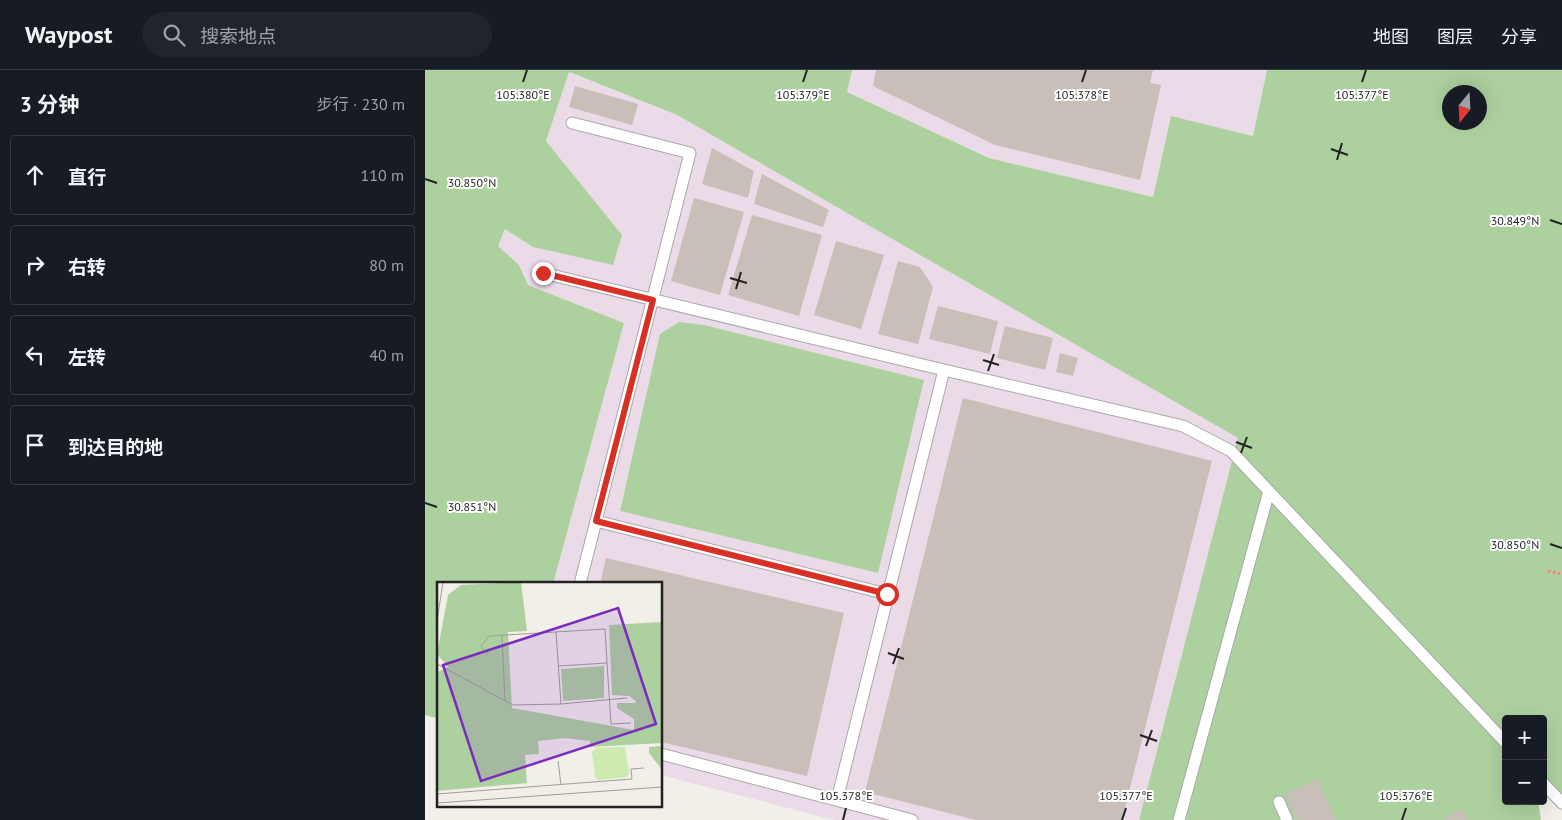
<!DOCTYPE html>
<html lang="zh">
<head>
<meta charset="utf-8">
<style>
  :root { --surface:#171b24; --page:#20242c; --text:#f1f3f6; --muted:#9ea1a6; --line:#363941 }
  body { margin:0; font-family:"PT Sans","Noto Sans SC",sans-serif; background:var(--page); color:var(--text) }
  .controls { position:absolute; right:15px; bottom:15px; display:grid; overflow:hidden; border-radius:5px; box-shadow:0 5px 20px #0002 }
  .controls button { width:45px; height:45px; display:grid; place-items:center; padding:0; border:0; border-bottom:1px solid var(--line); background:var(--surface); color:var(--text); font:25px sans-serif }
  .compass { position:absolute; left:1017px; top:15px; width:45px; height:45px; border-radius:50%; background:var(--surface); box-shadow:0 5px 20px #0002; rotate:198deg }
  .stop { position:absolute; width:15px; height:15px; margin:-11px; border:4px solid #d93025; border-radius:50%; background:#fff }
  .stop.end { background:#d93025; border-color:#fff; box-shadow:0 1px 5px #0008 }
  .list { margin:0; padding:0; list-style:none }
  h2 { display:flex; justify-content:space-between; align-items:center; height:65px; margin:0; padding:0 20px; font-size:21px }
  h2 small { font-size:16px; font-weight:400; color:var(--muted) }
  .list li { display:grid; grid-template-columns:32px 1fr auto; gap:15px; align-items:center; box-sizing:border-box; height:80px; margin:0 10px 10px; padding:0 10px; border:1px solid var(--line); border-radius:5px }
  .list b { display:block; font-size:19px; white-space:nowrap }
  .list em { font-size:16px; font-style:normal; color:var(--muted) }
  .icon { flex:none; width:28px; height:28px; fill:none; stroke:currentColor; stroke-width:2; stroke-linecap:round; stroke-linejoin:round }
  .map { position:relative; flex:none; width:1137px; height:750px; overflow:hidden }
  header { display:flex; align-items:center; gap:30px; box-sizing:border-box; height:70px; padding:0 25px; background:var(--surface); border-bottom:1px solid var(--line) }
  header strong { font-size:24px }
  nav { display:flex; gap:28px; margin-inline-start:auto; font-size:18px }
  .search { width:350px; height:45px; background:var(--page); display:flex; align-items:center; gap:12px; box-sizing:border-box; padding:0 18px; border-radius:28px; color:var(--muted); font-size:19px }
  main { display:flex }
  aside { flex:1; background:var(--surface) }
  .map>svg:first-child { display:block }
  .industrial { fill:#ebdbe8 }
  .forest { fill:#add19e; fill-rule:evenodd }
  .building { fill:#c7bfb8 }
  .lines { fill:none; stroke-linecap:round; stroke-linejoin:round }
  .service-casing { stroke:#a9a9a9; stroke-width:13 }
  .path { stroke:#fa8072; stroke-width:3; stroke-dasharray:2.5 2.5; stroke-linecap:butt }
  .service { stroke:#fff; stroke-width:11 }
  .route { stroke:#d93025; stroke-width:6 }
  .ticks { fill:none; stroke:#222; stroke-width:2 }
  .inset-road { fill:none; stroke:#9f9d99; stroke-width:1 }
  .view { fill:#7b2cbf; fill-opacity:0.15; stroke:#7b2cbf; stroke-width:2.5 }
  .inset-edge { fill:none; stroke:#222; stroke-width:2.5 }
  .ticks-label { font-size:12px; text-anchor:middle; fill:#222; stroke:#fff; stroke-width:4; stroke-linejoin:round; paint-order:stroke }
</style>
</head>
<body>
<header>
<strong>Waypost</strong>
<div class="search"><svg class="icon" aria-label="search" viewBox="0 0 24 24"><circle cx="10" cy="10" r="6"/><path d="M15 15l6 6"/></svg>搜索地点</div>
<nav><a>地图</a><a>图层</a><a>分享</a></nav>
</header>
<main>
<aside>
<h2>3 分钟<small>步行 · 230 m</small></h2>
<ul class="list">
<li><svg class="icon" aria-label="ahead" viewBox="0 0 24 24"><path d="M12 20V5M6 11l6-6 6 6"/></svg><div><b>直行</b></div><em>110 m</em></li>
<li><svg class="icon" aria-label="right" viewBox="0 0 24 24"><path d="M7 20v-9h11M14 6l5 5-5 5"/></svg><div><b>右转</b></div><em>80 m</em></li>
<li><svg class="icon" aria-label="left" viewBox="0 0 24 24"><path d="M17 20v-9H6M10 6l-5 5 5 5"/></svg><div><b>左转</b></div><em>40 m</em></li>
<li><svg class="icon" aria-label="arrive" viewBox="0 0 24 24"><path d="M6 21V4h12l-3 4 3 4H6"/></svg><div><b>到达目的地</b></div></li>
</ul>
</aside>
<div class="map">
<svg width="1137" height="750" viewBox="0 0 1137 750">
  <rect width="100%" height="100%" fill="#f2efe9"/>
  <path class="industrial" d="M 427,0 L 842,0 L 828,66 L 746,46 L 728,127 L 564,88 L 422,22 Z
    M 143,2 L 252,45 L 814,368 L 714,750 L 409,750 L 236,705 L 236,514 L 128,514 L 199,253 L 103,215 L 94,195 L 72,176 L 80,158 L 108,177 L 196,164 L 121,71 Z"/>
  <path class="forest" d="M 0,0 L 427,0 L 422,22 L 564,88 L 728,127 L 746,46 L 828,66 L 842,0 L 1137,0 L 1137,725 L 1118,727 L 1118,649 L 1081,649 L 1081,731 L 1113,731 L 1116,750 L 714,750 L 813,368 L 252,45 L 144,2 L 121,71 L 197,165 L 188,195 L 108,177 L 80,159 L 73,176 L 94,195 L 103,215 L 199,253 L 128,514 L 14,514 L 14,649 L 0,645 ZM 1024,22 L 1054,22 L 1054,52 L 1024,52 Z
    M 254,252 L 279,255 L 499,310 L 453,503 L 195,441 L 235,264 Z"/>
  <path class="building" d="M 451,0 L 728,0 L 725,13 L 736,15 L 715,110 L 570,75 L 448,16 Z
    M 150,16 L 213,34 L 207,55 L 144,37 Z
    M 287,78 L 329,101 L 323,128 L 277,114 Z
    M 337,104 L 404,140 L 398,157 L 329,134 Z
    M 269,128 L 319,142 L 295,225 L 246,211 Z
    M 327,145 L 397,165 L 374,246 L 303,225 Z
    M 411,171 L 459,185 L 436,259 L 389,245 Z
    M 473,191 L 495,197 L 508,217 L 493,274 L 453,264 Z
    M 513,236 L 573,251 L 565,284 L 504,269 Z
    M 580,256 L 628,268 L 620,300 L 572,288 Z
    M 635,283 L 653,288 L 648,306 L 631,302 Z
    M 538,328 L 787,391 L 697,750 L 551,750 L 440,722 Z
    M 181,488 L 419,543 L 382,706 L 236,672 L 236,514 L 175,514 Z
    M 892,709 L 911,750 L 872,750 L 860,724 Z
    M 1036,738 L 1044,750 L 1019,750 Z"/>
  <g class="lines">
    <g class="service-casing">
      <path id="service" d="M 147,53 L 265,83 L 171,451 L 462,524
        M 118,203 L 519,300
        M 155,514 L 171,451
        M 236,684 L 487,750
        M 1118,713 L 1137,733
        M 412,730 L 519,300 L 758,356 L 806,381 L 1081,673
        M 854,732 L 862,750
        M 754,750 L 844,421"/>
    </g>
    <path class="path" d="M 1123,501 L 1137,504"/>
    <use href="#service" class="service"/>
  </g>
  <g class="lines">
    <path class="route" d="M 118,203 L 228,230 L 171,451 L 462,524"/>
  </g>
  <path class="ticks" d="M 98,12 L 102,0M 378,12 L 382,0M 657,12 L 661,0M 937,12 L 941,0M 906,79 L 923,85M 912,90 L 917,73M 0,109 L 12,113M 1125,150 L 1137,154M 305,208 L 322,213M 311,219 L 316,202M 558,290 L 574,295M 563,301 L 569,284M 811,372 L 827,378M 816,383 L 822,367M 0,433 L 12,437M 1125,474 L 1137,478M 463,583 L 479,589M 468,594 L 474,578M 715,665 L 732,671M 721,676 L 727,660M 418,750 L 421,738M 697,750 L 701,738M 977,750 L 981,738"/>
  <g transform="translate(12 512)">
    <rect width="225" height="225" fill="#f2efe9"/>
    <path d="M 188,165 L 192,192 L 189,195 L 161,198 L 158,194 L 155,170 L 159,166 Z" fill="#cdebb0"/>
    <path d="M 84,0 L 90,49 L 71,50 L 75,126 L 197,148 L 197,137 L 180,126 L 180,121 L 198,121 L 199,119 L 192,114 L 175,113 L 172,43 L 225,40 L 225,161 L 153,165 L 153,159 L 128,156 L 101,159 L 102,172 L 88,173 L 90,201 L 0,209 L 0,90 L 11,85 L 0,72 L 11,13 L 24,3 ZM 167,84 L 167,116 L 126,119 L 124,87 ZM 225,164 L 225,188 L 212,171 L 212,165 Z" fill="#add19e"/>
    <path class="inset-road" d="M 0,39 L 6,0M 65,53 L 68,119M 51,72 L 44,64 L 52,54 L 168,47 L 170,81M 0,82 L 76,123 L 124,122 L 119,50M 121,84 L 170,81 L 174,142 L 194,141M 124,122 L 190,116M 121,179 L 124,203M 0,212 L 195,197 L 194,187 L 207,186M 0,221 L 225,205"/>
    <path class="view" d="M 181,26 L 219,142 L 44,199 L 6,83 Z"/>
    <rect width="225" height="225" class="inset-edge"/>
  </g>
  <g class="ticks-label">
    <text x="98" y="29">105.380°E</text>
    <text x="378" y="29">105.379°E</text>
    <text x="657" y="29">105.378°E</text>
    <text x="937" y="29">105.377°E</text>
    <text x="47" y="117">30.850°N</text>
    <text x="1090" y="155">30.849°N</text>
    <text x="47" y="441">30.851°N</text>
    <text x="1090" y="479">30.850°N</text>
    <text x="421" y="730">105.378°E</text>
    <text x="701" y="730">105.377°E</text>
    <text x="981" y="730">105.376°E</text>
  </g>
</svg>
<div class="controls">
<button>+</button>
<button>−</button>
</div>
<svg class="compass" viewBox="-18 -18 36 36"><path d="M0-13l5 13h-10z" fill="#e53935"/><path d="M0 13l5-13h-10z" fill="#9ea1a6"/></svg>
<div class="stop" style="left:462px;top:524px"></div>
<div class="stop end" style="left:118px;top:203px"></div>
</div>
</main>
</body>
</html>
